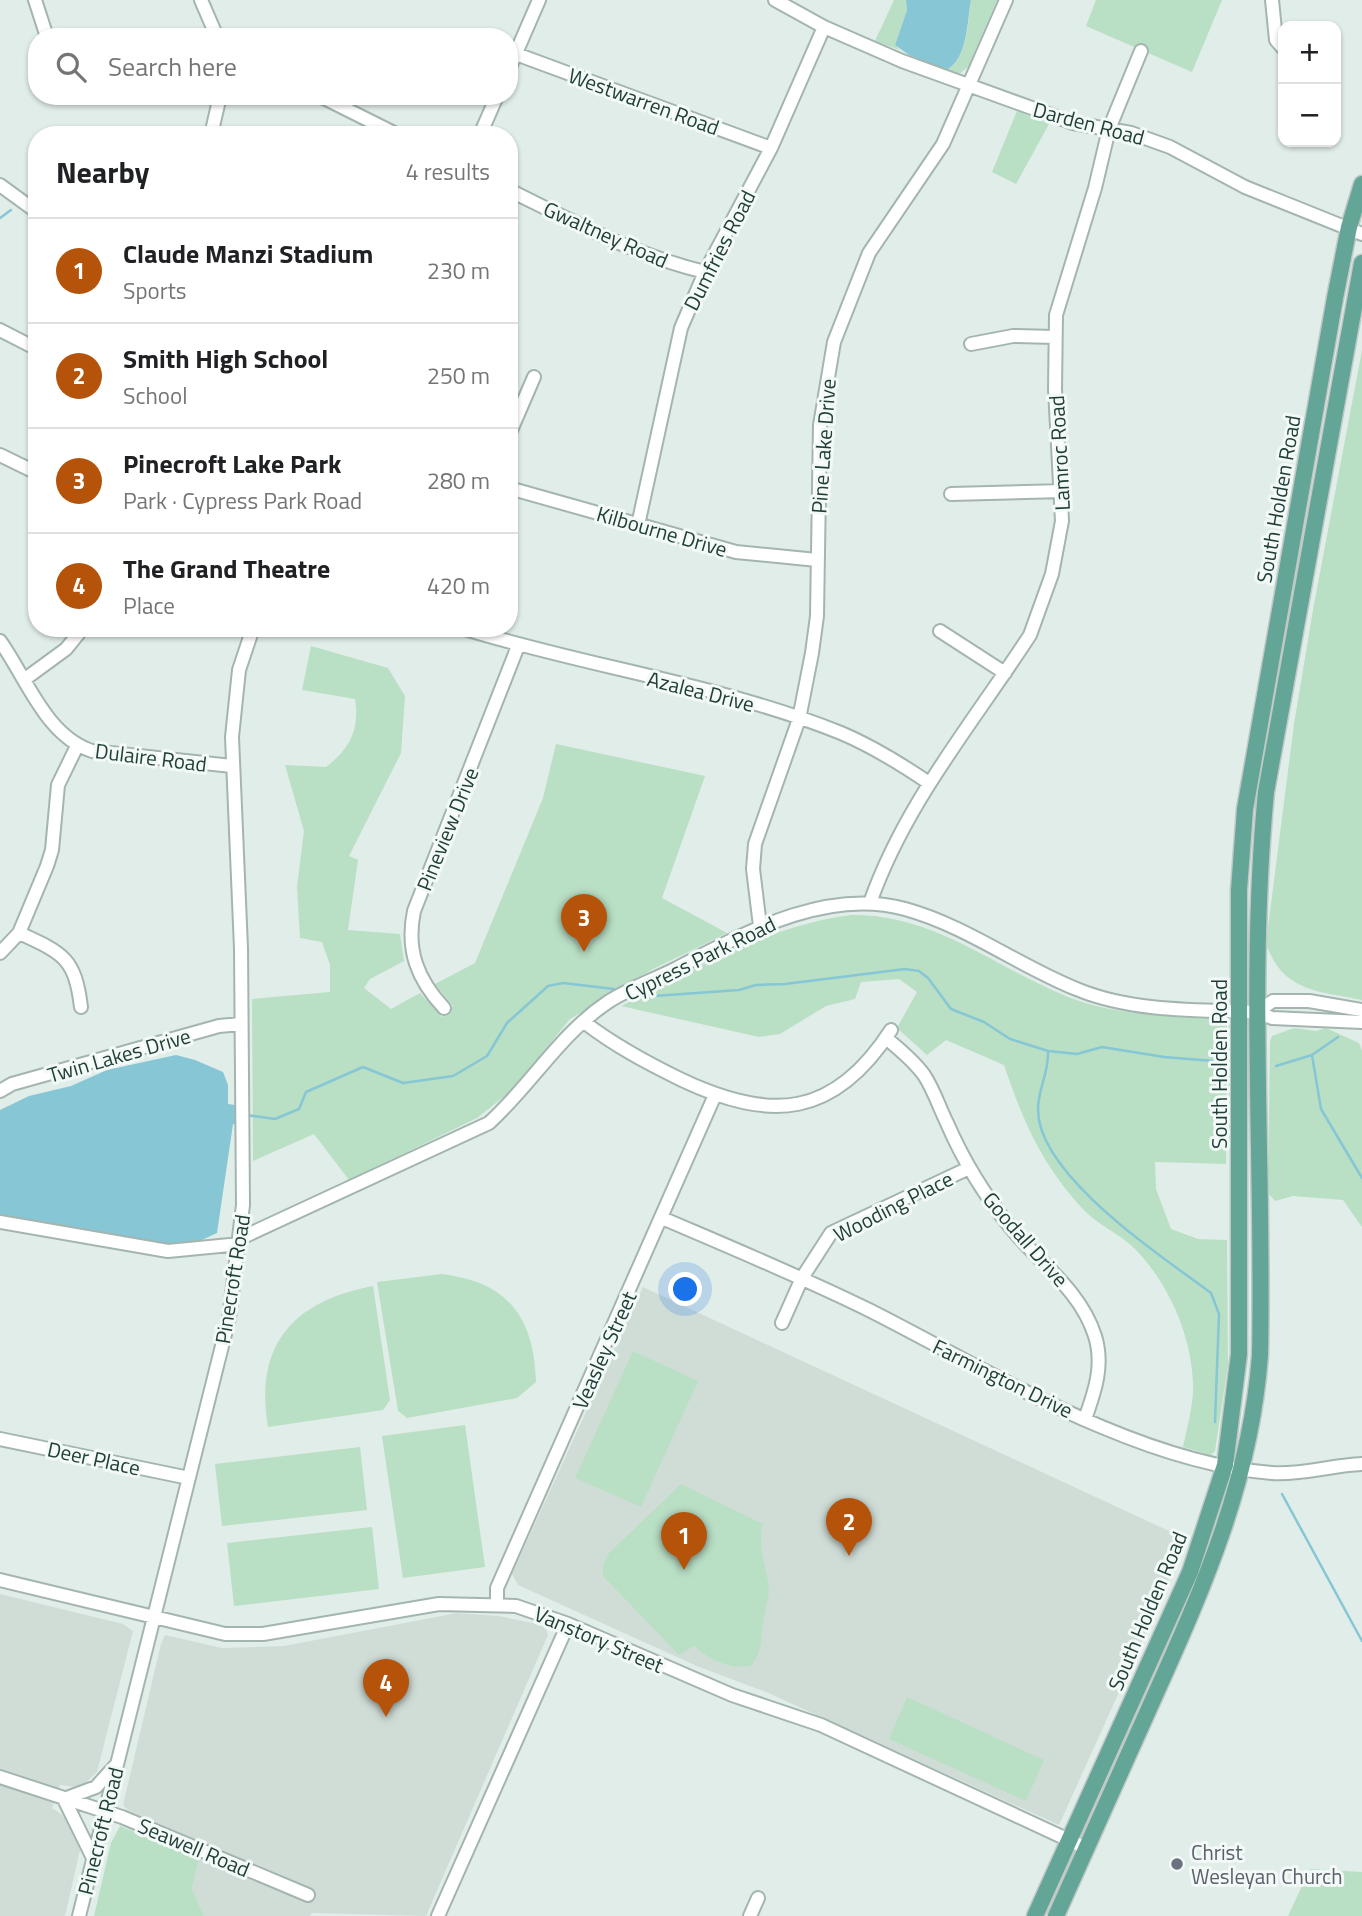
<!DOCTYPE html>
<html lang="en">
<head>
<meta charset="utf-8">
<style>
  :root { --surface:#fff; --page:#f6f6f6; --text:#202124; --muted:#757577; --line:#e0e0e0; --accent:#b45309 }
  body { margin:0; font-family:"Titillium Web",sans-serif; background:var(--page); color:var(--text) }
  .controls { position:absolute; right:21px; top:21px; display:grid; overflow:hidden; border-radius:14px; box-shadow:0 2px 5px #0004 }
  .controls button { width:63px; height:63px; display:grid; place-items:center; padding:0; border:0; border-bottom:2px solid var(--line); background:var(--surface); color:var(--text); font:35px sans-serif }
  .you { position:absolute; left:686px; top:1290px; width:24px; height:24px; margin:-18px; border:5px solid #fff; border-radius:50%; background:#1a73e8; box-shadow:0 0 0 10px #1a73e833 }
  .badge { display:grid; place-items:center; width:46px; height:46px; border-radius:50%; background:var(--accent); color:#fff; font-size:23px; font-weight:700 }
  .pin { position:absolute; translate:-50% -58px; filter:drop-shadow(0 2px 4px #0008) }
  .pin::after { content:''; position:absolute; top:37px; width:24px; height:21px; background:inherit; clip-path:polygon(0 0,100% 0,50% 100%) }
  .list { margin:0; padding:0; list-style:none }
  h2 { display:flex; justify-content:space-between; align-items:center; height:91px; margin:0; padding:0 28px; font-size:30px }
  h2 small { font-size:23px; font-weight:400; color:var(--muted) }
  .list li { display:grid; grid-template-columns:46px 1fr auto; gap:21px; align-items:center; box-sizing:border-box; height:105px; padding:0 28px; border-top:2px solid var(--line) }
  .list b { display:block; font-size:26px; white-space:nowrap }
  .list p { margin:0; font-size:23px; white-space:nowrap; color:var(--muted) }
  .list em { font-size:23px; font-style:normal; color:var(--muted) }
  .icon { flex:none; width:38px; height:38px; fill:none; stroke:currentColor; stroke-width:2; stroke-linecap:round; stroke-linejoin:round }
  .map { position:relative; flex:none; width:1362px; height:1916px; overflow:hidden }
  .search { position:absolute; background:var(--surface); box-shadow:0 2px 5px #0004; left:28px; top:28px; width:490px; height:77px; display:flex; align-items:center; gap:18px; box-sizing:border-box; padding:0 24px; border-radius:28px; color:var(--muted); font-size:26px }
  .panel { position:absolute; background:var(--surface); box-shadow:0 2px 5px #0004; left:28px; top:126px; width:490px; height:511px; border-radius:28px }
  .map>svg:first-child { display:block }
  .built { fill:#d0ddd7 }
  .green { fill:#b9dfc5 }
  .water { fill:#86c6d5 }
  .lines { fill:none; stroke-linecap:round; stroke-linejoin:round }
  .stream { stroke:#86c6d5; stroke-width:2.5 }
  .minor-casing { stroke:#a4b5b0; stroke-width:16 }
  .major-casing { stroke:#c1c9c7; stroke-width:19 }
  .minor { stroke:#fff; stroke-width:12 }
  .major { stroke:#63a596; stroke-width:16 }
  .worship-dot { fill:#6b7280; stroke:#f2f9f6; stroke-width:2.5 }
  .labels { text-anchor:middle; dominant-baseline:central; stroke-width:6; stroke-linejoin:round; paint-order:stroke }
  .street-label { font-size:21px; fill:#213f38; stroke:#f2f9f6 }
  .worship-label { font-size:21px; fill:#5b616d; stroke:#f2f9f6; text-anchor:start }
</style>
</head>
<body>
<div class="map">
<svg width="1362" height="1916" viewBox="0 0 1362 1916">
  <rect width="100%" height="100%" fill="#e1ede8"/>
  <path class="built" d="M 643,1287 L 1184,1538 L 1162,1597 L 1059,1825 L 766,1692 L 699,1667 L 518,1585 L 512,1574 Z
    M 0,1594 L 123,1624 L 133,1631 L 97,1772 L 84,1784 L 74,1787 L 60,1785 L 52,1808 L 68,1819 L 80,1850 L 65,1916 L 0,1916 Z
    M 457,1613 L 499,1616 L 537,1624 L 545,1627 L 548,1635 L 426,1916 L 312,1913 L 310,1916 L 204,1916 L 192,1889 L 202,1842 L 128,1810 L 123,1805 L 161,1644 L 165,1635 L 222,1648 L 284,1646 Z"/>
  <path class="green" d="M 894,0 L 906,0 L 907,10 L 895,45 L 900,50 L 875,41 Z
    M 971,0 L 997,0 L 968,67 L 959,74 L 946,70 C 968,59 968,21 971,0 Z
    M 1096,0 L 1222,0 L 1192,72 L 1086,26 Z
    M 1017,111 L 1049,124 L 1016,184 L 992,172 Z
    M 1362,350 L 1362,1000 C 1318,991 1282,992 1266,943 L 1294,724 L 1313,610 Z
    M 311,646 L 388,668 L 405,696 L 401,753 L 349,856 L 358,860 L 348,930 L 400,934 L 404,961 L 370,979 L 364,988 L 391,1009 L 420,993 L 442,1017 L 453,1006 L 435,984 L 475,963 L 543,798 L 556,744 L 705,776 L 662,898 L 727,933 L 653,969 L 570,1019 L 511,1091 L 477,1118 L 349,1180 L 314,1134 L 253,1161 L 252,999 L 330,992 L 330,965 L 322,942 L 300,938 L 297,887 L 304,831 L 285,765 L 326,767 C 350,749 360,729 355,699 L 302,690 Z
    M 851,915 C 935,914 994,967 1068,997 C 1116,1016 1169,1015 1220,1018 L 1227,1024 L 1226,1164 L 1155,1162 L 1156,1189 L 1171,1229 L 1198,1239 L 1227,1240 L 1228,1364 L 1215,1451 L 1211,1455 L 1183,1447 C 1187,1427 1194,1404 1193,1384 C 1192,1337 1169,1284 1136,1250 C 1121,1234 1097,1225 1082,1208 C 1041,1163 1023,1121 1004,1065 L 946,1040 L 927,1055 L 897,1028 L 917,992 L 899,979 L 861,982 L 855,999 L 826,1006 L 780,1034 L 759,1037 L 621,1006 C 695,969 767,926 851,915 Z
    M 1294,1028 L 1316,1031 L 1326,1028 L 1359,1043 L 1362,1051 L 1362,1227 L 1343,1200 L 1293,1196 L 1275,1201 L 1268,1193 L 1270,1042 L 1272,1036 Z
    M 442,1274 C 508,1282 534,1317 536,1382 L 517,1398 L 407,1418 L 398,1411 L 377,1282 Z
    M 373,1286 L 390,1400 L 383,1410 L 268,1427 C 254,1344 294,1301 373,1286 Z
    M 633,1351 L 698,1381 L 641,1507 L 575,1478 Z
    M 465,1425 L 485,1567 L 403,1578 L 382,1436 Z
    M 360,1447 L 367,1510 L 222,1526 L 215,1464 Z
    M 681,1484 L 763,1524 C 757,1542 765,1564 768,1582 C 771,1599 764,1610 763,1625 C 760,1642 763,1650 752,1665 C 732,1671 708,1659 694,1646 L 679,1655 L 603,1576 L 603,1565 L 609,1553 Z
    M 372,1527 L 379,1589 L 234,1606 L 227,1543 Z
    M 907,1697 L 1044,1760 L 1026,1801 L 889,1739 Z
    M 120,1826 L 199,1858 L 192,1889 L 204,1916 L 94,1916 L 111,1843 Z
    M 1310,1869 L 1362,1872 L 1362,1916 L 1288,1916 Z"/>
  <path class="water" d="M 906,0 L 971,0 C 967,21 968,59 946,70 L 909,55 L 895,45 L 907,10 Z
    M 176,1055 L 195,1060 L 223,1072 L 228,1085 L 228,1104 L 249,1107 L 250,1127 L 233,1124 L 217,1233 L 191,1245 L 172,1245 L 0,1218 L 0,1110 L 29,1096 L 71,1086 L 107,1070 Z"/>
  <g class="lines">
    <path class="stream" d="M 0,218 L 11,210
      M 640,997 L 739,990 L 756,985 L 785,984 L 905,969 L 919,971 L 928,978 L 951,1009 L 984,1022 L 1010,1039 L 1048,1051 L 1077,1054 L 1102,1047 L 1164,1057 L 1226,1062
      M 1048,1051 C 1049,1073 1038,1089 1038,1109 C 1037,1175 1163,1257 1211,1293 L 1219,1314 L 1215,1422
      M 1312,1055 L 1321,1109 L 1362,1178
      M 1276,1066 L 1312,1055 L 1338,1037
      M 246,1115 L 275,1119 L 299,1109 L 306,1092 L 363,1067 L 403,1083 L 453,1076 L 487,1056 L 507,1023 L 548,986 L 563,983 L 614,989
      M 1282,1494 L 1362,1641"/>
    <g class="minor-casing">
      <path id="minor" d="M 35,0 L 47,37
        M 201,0 L 217,37
        M 775,0 L 824,27 L 902,61 L 1073,123 L 1131,133 L 1170,147 L 1245,187 L 1362,234
        M 1272,0 L 1276,40 L 1283,48
        M 516,54 L 771,148
        M 509,69 L 539,0
        M 320,96 L 398,135
        M 211,135 L 220,96
        M 480,135 L 497,96
        M 0,185 L 37,212
        M 509,190 C 574,222 634,255 705,272
        M 0,330 L 37,349
        M 971,344 L 1013,336 L 1055,337
        M 509,435 L 534,377
        M 0,455 L 37,473
        M 509,488 L 736,552 L 817,560
        M 951,494 L 1063,491
        M 638,525 L 681,328 L 705,272 L 771,148 L 824,27
        M 462,628 C 587,667 719,684 841,733 C 872,746 901,764 929,783
        M 940,631 L 1005,673
        M 0,641 C 27,679 46,736 92,751 L 232,766
        M 25,679 L 66,649 L 83,628
        M 870,903 C 905,803 973,723 1030,635 L 1052,574 L 1062,521 L 1055,389 L 1056,315 L 1095,188 L 1109,129 L 1141,51
        M 760,926 L 753,869 L 755,844 L 799,719 L 812,653 L 817,616 L 820,425 L 834,342 L 869,253 L 943,144 L 1006,0
        M 19,933 C 63,953 75,958 81,1007
        M 0,953 L 19,933 L 47,866 L 52,850 L 58,785 L 77,746
        M 444,1008 C 417,979 406,950 414,911 L 518,646
        M 1257,1012 L 1273,1001 L 1309,1001 L 1362,1010
        M 584,1022 C 615,1046 647,1063 682,1080 C 771,1122 834,1118 891,1030
        M 886,1038 C 900,1050 913,1060 924,1075 C 934,1090 939,1107 947,1123 C 963,1160 985,1196 1011,1228 C 1040,1264 1080,1289 1095,1336 C 1104,1365 1095,1391 1085,1419
        M 0,1091 L 12,1084 L 219,1026 L 241,1024
        M 662,1218 C 732,1248 802,1277 871,1311 C 991,1372 1137,1463 1272,1473 C 1303,1475 1332,1465 1362,1464
        M 0,1222 L 168,1251 L 240,1244
        M 241,1238 L 489,1123 C 531,1085 560,1034 608,1002 C 628,989 653,980 675,969 C 743,934 826,887 905,909 C 967,926 1020,967 1079,990 C 1133,1012 1199,1010 1257,1012 L 1272,1018 L 1362,1022
        M 782,1323 L 802,1278 L 831,1233 L 969,1168
        M 0,1439 L 189,1478
        M 0,1580 L 225,1634 L 263,1634 L 439,1604 L 516,1606 L 568,1624 L 732,1695 L 821,1725 L 1086,1848
        M 497,1605 L 497,1588 L 715,1095
        M 0,1777 L 122,1817 L 308,1895
        M 64,1799 L 93,1858
        M 64,1799 L 96,1787 L 115,1766
        M 79,1916 L 229,1318 L 243,1205 L 241,948 L 232,737 L 239,670 L 253,628
        M 438,1916 L 568,1624
        M 750,1916 L 758,1898"/>
    </g>
    <g class="major-casing">
      <path id="major" d="M 1035,1916 L 1190,1572 L 1225,1465 L 1239,1354 L 1239,890 L 1245,809 L 1335,298 L 1349,227 L 1362,184
        M 1056,1916 C 1089,1842 1123,1767 1156,1693 C 1206,1582 1251,1478 1260,1355 C 1264,1167 1248,979 1266,792 L 1362,263"/>
    </g>
    <use href="#minor" class="minor"/>
    <use href="#major" class="major"/>
  </g>
  <circle class="worship-dot" cx="1177" cy="1864" r="7"/>
  <g class="labels">
    <g class="street-label">
      <text transform="translate(644 101) rotate(20)">Westwarren Road</text>
      <text transform="translate(1089 123) rotate(15)">Darden Road</text>
      <text transform="translate(606 234) rotate(24)">Gwaltney Road</text>
      <text transform="translate(719 250) rotate(-63)">Dumfries Road</text>
      <text transform="translate(823 446) rotate(-86)">Pine Lake Drive</text>
      <text transform="translate(1059 453) rotate(-93)">Lamroc Road</text>
      <text transform="translate(1278 499) rotate(-80)">South Holden Road</text>
      <text transform="translate(662 531) rotate(16)">Kilbourne Drive</text>
      <text transform="translate(701 691) rotate(14)">Azalea Drive</text>
      <text transform="translate(151 757) rotate(7)">Dulaire Road</text>
      <text transform="translate(447 829) rotate(-68)">Pineview Drive</text>
      <text transform="translate(700 958) rotate(-26)">Cypress Park Road</text>
      <text transform="translate(119 1055) rotate(-16)">Twin Lakes Drive</text>
      <text transform="translate(1219 1064) rotate(-90)">South Holden Road</text>
      <text transform="translate(893 1206) rotate(-27)">Wooding Place</text>
      <text transform="translate(1026 1239) rotate(49)">Goodall Drive</text>
      <text transform="translate(232 1279) rotate(-81)">Pinecroft Road</text>
      <text transform="translate(604 1350) rotate(-66)">Veasley Street</text>
      <text transform="translate(1003 1378) rotate(26)">Farmington Drive</text>
      <text transform="translate(94 1458) rotate(12)">Deer Place</text>
      <text transform="translate(1147 1611) rotate(-67)">South Holden Road</text>
      <text transform="translate(599 1639) rotate(23)">Vanstory Street</text>
      <text transform="translate(100 1831) rotate(-76)">Pinecroft Road</text>
      <text transform="translate(194 1847) rotate(23)">Seawell Road</text>
    </g>
    <g class="worship-label">
      <text x="1191" y="1852">Christ<tspan x="1191" dy="24">Wesleyan Church</tspan></text>
    </g>
  </g>
</svg>
<div class="controls">
<button>+</button>
<button>−</button>
</div>
<div class="you"></div>
<div class="pin badge" style="left:684px;top:1570px">1</div>
<div class="pin badge" style="left:849px;top:1556px">2</div>
<div class="pin badge" style="left:584px;top:952px">3</div>
<div class="pin badge" style="left:386px;top:1717px">4</div>
<div class="search"><svg class="icon" aria-label="search" viewBox="0 0 24 24"><circle cx="10" cy="10" r="6"/><path d="M15 15l6 6"/></svg>Search here</div>
<section class="panel">
<h2>Nearby<small>4 results</small></h2>
<ul class="list">
<li><span class="badge">1</span><div><b>Claude Manzi Stadium</b><p>Sports</p></div><em>230 m</em></li>
<li><span class="badge">2</span><div><b>Smith High School</b><p>School</p></div><em>250 m</em></li>
<li><span class="badge">3</span><div><b>Pinecroft Lake Park</b><p>Park · Cypress Park Road</p></div><em>280 m</em></li>
<li><span class="badge">4</span><div><b>The Grand Theatre</b><p>Place</p></div><em>420 m</em></li>
</ul>
</section>
</div>
</body>
</html>
